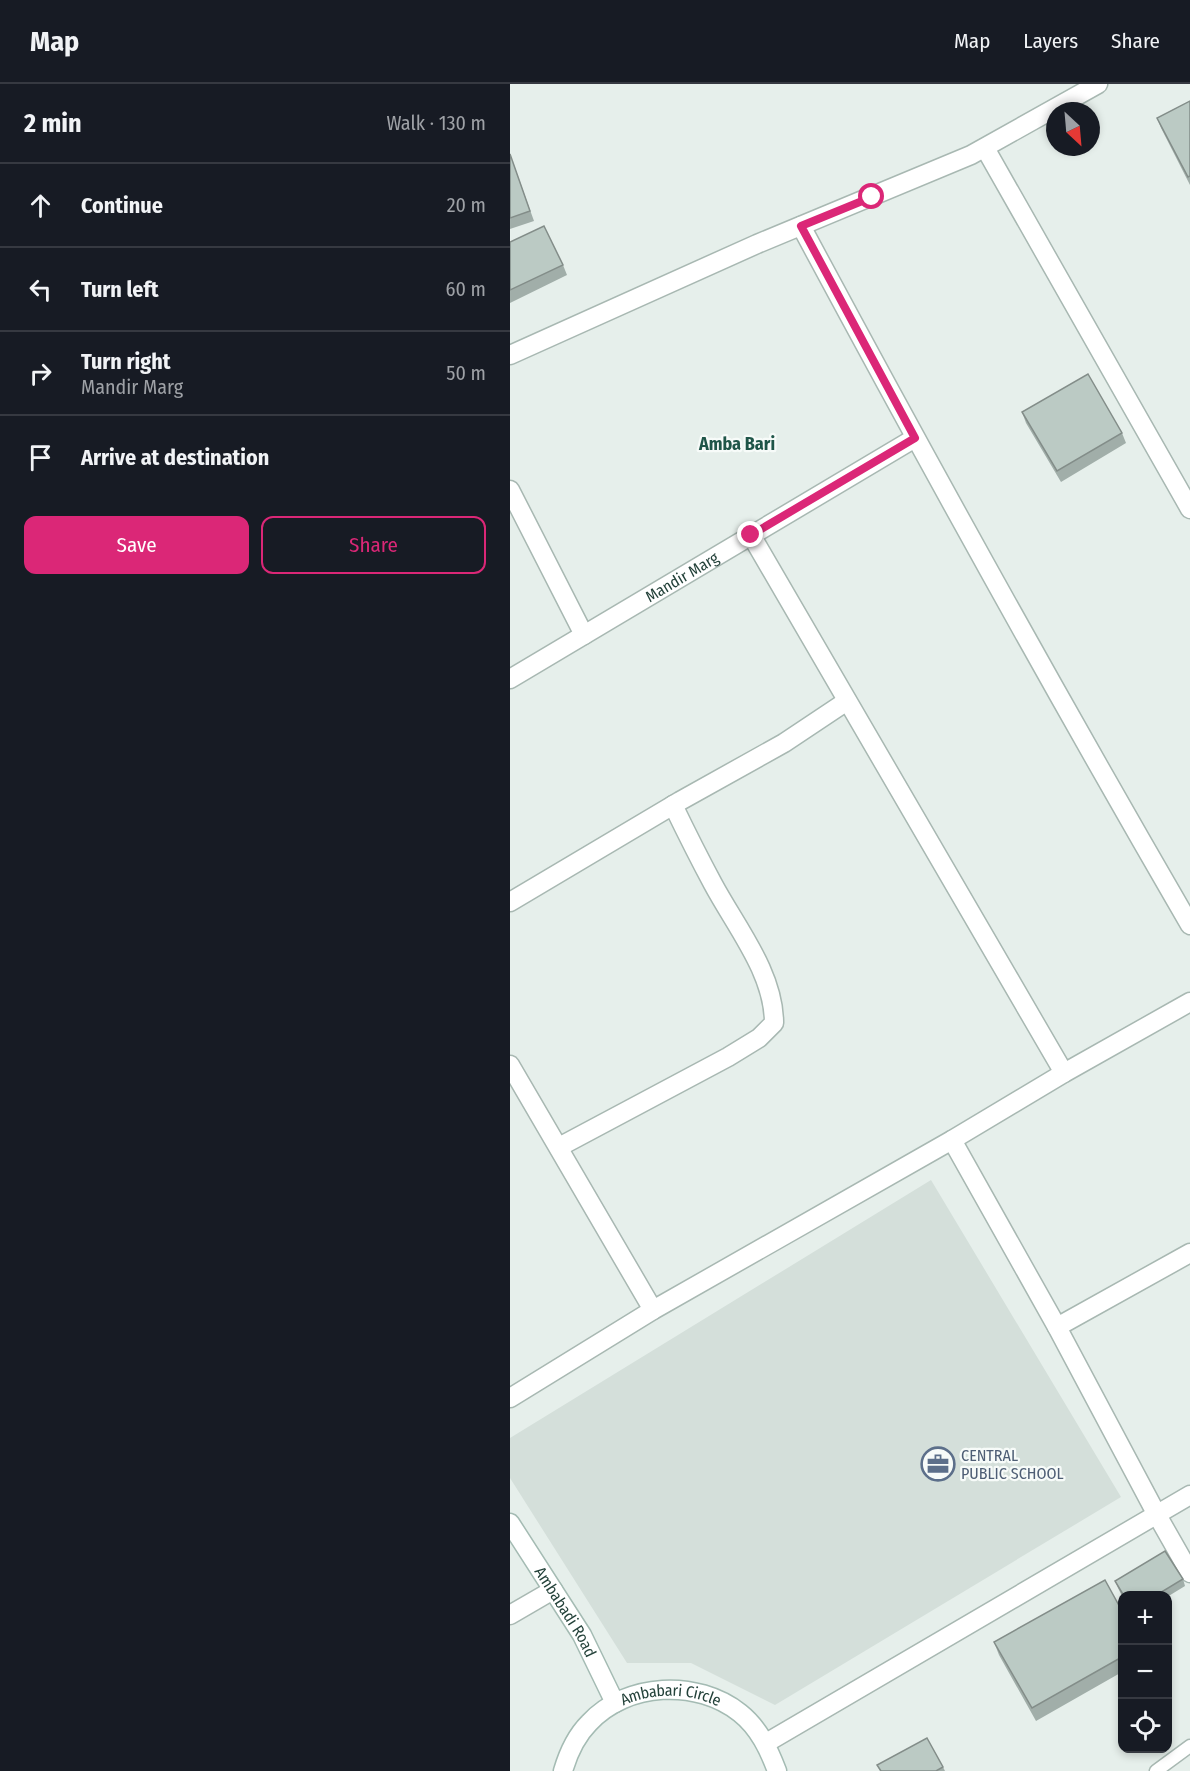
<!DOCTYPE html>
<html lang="en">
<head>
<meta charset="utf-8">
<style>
  :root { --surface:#171b24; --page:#20242c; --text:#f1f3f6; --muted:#9ea1a6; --line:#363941; --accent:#db2777 }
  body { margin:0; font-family:"Fira Sans Condensed",sans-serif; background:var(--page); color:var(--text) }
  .controls { position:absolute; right:18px; bottom:18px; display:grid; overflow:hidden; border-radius:12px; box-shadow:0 3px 9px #0003 }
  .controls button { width:54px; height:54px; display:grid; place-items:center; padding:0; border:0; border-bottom:2px solid var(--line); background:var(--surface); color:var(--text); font:30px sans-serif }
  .compass { position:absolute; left:536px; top:18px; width:54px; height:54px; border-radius:50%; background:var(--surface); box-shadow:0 3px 9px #0003; rotate:154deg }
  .stop { position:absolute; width:18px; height:18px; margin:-14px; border:4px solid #db2777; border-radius:50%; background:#fff }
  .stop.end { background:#db2777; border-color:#fff; box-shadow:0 2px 6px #0008 }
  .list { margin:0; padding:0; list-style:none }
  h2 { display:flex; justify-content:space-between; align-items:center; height:78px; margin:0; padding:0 24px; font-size:26px }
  h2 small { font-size:20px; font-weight:400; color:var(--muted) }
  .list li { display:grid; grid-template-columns:39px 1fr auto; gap:18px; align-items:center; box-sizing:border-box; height:84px; padding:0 24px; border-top:2px solid var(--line) }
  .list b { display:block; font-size:22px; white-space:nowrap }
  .list p { margin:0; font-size:20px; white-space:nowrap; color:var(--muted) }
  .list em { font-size:20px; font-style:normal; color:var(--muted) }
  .actions { display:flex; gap:12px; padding:18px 24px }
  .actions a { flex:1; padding:14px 0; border:2px solid var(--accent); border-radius:12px; text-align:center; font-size:21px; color:var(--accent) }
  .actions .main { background:var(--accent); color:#fff }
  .icon { flex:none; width:33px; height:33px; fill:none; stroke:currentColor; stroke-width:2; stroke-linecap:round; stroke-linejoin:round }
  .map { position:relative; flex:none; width:680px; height:1687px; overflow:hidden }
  header { display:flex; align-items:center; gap:36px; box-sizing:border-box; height:84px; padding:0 30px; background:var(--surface); border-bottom:2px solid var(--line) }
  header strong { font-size:28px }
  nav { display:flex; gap:33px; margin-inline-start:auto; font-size:21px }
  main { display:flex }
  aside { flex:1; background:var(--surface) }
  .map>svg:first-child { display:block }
  .built { fill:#d4dfda }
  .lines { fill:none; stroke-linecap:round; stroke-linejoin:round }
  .lane-casing { stroke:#a8b8b2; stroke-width:15 }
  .street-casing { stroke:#a8b8b2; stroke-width:21 }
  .secondary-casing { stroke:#a4bbb3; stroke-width:21 }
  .lane { stroke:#fff; stroke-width:12 }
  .street { stroke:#fff; stroke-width:18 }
  .secondary { stroke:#fff; stroke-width:18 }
  .wall { fill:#a1aea9 }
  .building { fill:#bbcac4; stroke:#838d89; stroke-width:1.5 }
  .route { stroke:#db2777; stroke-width:8 }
  .labels { text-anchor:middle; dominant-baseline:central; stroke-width:4.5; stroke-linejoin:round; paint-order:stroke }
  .street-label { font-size:16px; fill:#24423a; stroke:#f7fbf9 }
  .service-label { font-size:16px; fill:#4e5e75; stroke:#f7fbf9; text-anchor:start }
  .neighbourhood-label { font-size:18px; font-weight:bold; fill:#1f5548; stroke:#f7fbf9 }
</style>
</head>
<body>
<header>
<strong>Map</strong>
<nav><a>Map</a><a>Layers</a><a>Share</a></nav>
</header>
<main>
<aside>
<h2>2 min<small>Walk · 130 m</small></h2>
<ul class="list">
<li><svg class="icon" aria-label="ahead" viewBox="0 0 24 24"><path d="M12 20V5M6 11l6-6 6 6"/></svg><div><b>Continue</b></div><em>20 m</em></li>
<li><svg class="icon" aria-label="left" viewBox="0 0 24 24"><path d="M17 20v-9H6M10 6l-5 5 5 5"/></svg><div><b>Turn left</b></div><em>60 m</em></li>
<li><svg class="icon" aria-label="right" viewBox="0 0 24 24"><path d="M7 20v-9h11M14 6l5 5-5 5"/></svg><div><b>Turn right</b><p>Mandir Marg</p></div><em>50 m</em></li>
<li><svg class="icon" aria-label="arrive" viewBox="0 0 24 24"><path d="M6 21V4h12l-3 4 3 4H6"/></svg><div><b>Arrive at destination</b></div></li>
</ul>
<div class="actions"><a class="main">Save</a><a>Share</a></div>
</aside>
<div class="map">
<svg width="680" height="1687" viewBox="0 0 680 1687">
  <rect width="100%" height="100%" fill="#e6efeb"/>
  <path class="built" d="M 421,1096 L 611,1413 L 265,1621 L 181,1579 L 117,1579 L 0,1394 L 0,1354 Z"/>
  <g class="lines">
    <g class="lane-casing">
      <path id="lane" d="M 646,1687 L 680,1662"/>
    </g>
    <g class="street-casing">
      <g id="street">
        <path d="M 475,64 L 680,425"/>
        <path d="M 291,142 C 417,377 546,610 680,841"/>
        <path d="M 0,271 L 247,160 L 461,71 L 588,0"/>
        <path d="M 0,406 L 74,551"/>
        <path d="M 241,451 L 554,989"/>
        <path id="s1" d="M 0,595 L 405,354"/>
        <path d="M 0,818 L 170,717 L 274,659 L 337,617"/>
        <path d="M 0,981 L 143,1226"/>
        <path d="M 442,1056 L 547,1243 L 647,1431 L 680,1489"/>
        <path d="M 49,1063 L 218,973 L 249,954 L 264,939 C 264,889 226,843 203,800 C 189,774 176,748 163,721"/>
        <path d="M 547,1243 L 680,1169"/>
        <path d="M 0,1314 L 143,1226 L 442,1056 L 554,989 L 680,918"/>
        <path d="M 0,1531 L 43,1506"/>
        <path d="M 256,1659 L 680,1411"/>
      </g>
    </g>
    <g class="secondary-casing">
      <g id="secondary">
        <path id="s2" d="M 0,1439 L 72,1551 L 105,1619"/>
        <path id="s3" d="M 53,1687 C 58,1670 66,1652 79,1639 C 117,1598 187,1595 230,1629 C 249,1644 259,1666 267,1687"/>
      </g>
    </g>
    <use href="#lane" class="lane"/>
    <use href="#street" class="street"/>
    <use href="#secondary" class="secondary"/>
  </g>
  <path class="wall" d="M 680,17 L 680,101 L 651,44 L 647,34 Z
    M 0,70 L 24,137 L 0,145 Z
    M 0,158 L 53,181 L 57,191 L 0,219 Z
    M 512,328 L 612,349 L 616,359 L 551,398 L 516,339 Z
    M 673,1495 L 675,1502 L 657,1513 L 657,1512 L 612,1512 L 608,1504 L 605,1497 Z
    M 612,1527 L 612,1588 L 526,1637 L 489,1571 L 484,1558 Z
    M 367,1681 L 433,1683 L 435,1687 L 370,1687 Z"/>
  <path class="building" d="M 680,17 L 680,92 L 678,93 L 647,34 Z
    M 0,70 L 20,127 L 0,134 Z
    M 34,142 L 53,181 L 0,206 L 0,158 Z
    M 578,290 L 612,349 L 547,387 L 512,328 Z
    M 655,1467 L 673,1495 L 645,1512 L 614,1512 L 605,1497 Z
    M 595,1496 L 612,1527 L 612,1573 L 522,1624 L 484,1558 Z
    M 417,1654 L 433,1683 L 426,1687 L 371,1687 L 367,1681 Z"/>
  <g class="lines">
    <path class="route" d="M 241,451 L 405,354 L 291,142 L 362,113"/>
  </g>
  <defs>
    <g id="office-ring" transform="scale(1.725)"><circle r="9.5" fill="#f7fbf9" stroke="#5c6f8a" stroke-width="1.5"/><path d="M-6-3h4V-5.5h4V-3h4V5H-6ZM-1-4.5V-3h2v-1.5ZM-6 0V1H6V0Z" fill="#5c6f8a"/></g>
  </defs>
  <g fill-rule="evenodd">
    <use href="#office-ring" x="428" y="1380"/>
  </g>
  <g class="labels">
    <g class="street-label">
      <text stroke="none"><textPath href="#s1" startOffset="200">Mandir Marg</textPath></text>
      <text stroke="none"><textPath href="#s2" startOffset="105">Ambabadi Road</textPath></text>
      <text stroke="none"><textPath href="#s3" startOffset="146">Ambabari Circle</textPath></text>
    </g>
    <g class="service-label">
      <text x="451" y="1371">CENTRAL<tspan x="451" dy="18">PUBLIC SCHOOL</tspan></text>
    </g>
    <g class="neighbourhood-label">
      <text x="227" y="360">Amba Bari</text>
    </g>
  </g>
</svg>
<div class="controls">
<button>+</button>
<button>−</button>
<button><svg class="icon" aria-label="locate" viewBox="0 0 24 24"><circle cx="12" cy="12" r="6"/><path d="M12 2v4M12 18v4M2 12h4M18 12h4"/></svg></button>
</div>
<svg class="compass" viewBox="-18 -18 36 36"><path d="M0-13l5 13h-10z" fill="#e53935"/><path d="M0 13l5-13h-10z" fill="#9ea1a6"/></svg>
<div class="stop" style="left:362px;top:113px"></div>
<div class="stop end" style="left:241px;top:451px"></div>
</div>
</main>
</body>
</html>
